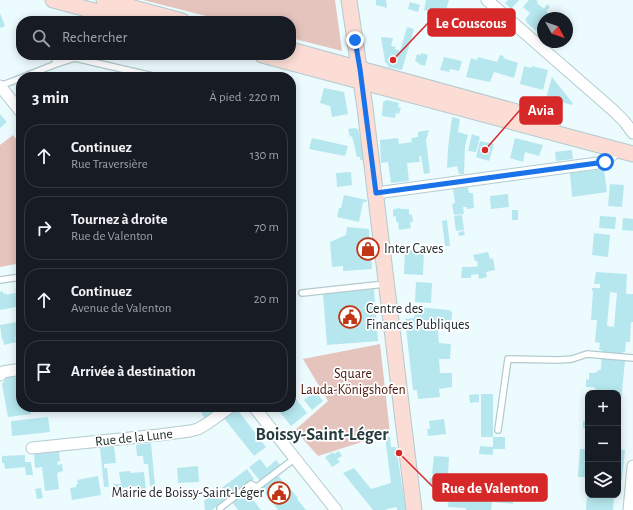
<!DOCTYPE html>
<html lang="fr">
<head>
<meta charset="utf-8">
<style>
  :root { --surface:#171b24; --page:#20242c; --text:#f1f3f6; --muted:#9ea1a6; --line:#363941 }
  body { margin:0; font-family:"Alegreya Sans",sans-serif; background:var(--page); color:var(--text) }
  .controls { position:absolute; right:12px; bottom:12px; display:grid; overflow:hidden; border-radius:8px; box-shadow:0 2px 10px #0003 }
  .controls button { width:36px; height:36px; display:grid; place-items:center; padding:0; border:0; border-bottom:1px solid var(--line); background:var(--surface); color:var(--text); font:20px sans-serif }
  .compass { position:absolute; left:537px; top:12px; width:36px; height:36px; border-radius:50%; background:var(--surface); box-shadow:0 2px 10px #0003; rotate:130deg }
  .stop { position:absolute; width:12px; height:12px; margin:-9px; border:3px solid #1a73e8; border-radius:50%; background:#fff }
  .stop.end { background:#1a73e8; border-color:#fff; box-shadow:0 1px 4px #0008 }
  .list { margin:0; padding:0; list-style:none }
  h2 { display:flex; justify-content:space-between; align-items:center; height:52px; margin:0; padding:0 16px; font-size:17px }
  h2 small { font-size:13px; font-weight:400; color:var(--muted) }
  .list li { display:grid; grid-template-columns:26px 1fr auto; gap:12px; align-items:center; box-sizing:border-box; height:64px; margin:0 8px 8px; padding:0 8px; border:1px solid var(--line); border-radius:16px }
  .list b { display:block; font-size:15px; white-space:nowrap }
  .list p { margin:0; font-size:13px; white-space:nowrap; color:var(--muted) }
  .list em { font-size:13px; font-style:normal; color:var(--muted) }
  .icon { flex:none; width:22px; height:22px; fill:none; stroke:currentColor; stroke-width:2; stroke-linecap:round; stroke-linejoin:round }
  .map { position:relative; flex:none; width:633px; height:510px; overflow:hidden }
  .search { position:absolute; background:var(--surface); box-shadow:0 2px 10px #0003; left:16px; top:16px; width:280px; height:44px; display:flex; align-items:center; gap:10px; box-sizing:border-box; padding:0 14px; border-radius:16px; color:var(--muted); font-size:15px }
  .panel { position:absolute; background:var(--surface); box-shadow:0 2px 10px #0003; left:16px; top:72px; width:280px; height:340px; border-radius:16px }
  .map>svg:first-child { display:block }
  .green { fill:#e4c4bc }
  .building { fill:#b6e7ef; fill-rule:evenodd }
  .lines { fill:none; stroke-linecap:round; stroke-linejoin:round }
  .lane-casing { stroke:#b2cbcf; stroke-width:8 }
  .street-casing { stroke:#b2cbcf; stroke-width:13 }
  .secondary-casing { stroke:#b2cbcf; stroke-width:17 }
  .lane { stroke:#fff; stroke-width:5.5 }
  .street { stroke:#fff; stroke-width:11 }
  .secondary { stroke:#fbddd6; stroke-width:15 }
  .route { stroke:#1a73e8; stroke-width:5 }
  .labels { text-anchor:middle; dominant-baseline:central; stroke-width:3.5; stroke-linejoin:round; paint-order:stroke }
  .poi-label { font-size:14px; fill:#212b2c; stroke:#fff; text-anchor:start }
  .park-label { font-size:14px; fill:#4a160a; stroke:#fff }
  .street-label { font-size:14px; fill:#212b2c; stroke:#fff }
  .district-label { font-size:18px; font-weight:bold; fill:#273c3f; stroke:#fff }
  .leader { fill:none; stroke:#d62828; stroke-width:1.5 }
  .callout-dot { fill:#d62828; stroke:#fff; stroke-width:1.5 }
  .callout { fill:#d62828; stroke:#d62828; stroke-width:1.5 }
  .callout-label { font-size:15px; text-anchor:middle; font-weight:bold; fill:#fff }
</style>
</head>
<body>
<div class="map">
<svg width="633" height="510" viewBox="0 0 633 510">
  <rect width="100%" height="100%" fill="#ecfbfe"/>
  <path class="green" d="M 143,0 L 335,0 L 342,51 L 291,38 L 291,21 L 226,21 Z
    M 13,135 L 21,145 L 21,263 L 0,267 L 0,145 Z
    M 380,344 L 390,433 L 318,456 L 295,430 L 328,401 L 303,359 Z"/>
  <path class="building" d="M 376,0 L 386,0 L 387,8 L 376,5 Z
    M 426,0 L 449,0 L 444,16 L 424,10 Z
    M 508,0 L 519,0 L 511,9 L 505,3 Z
    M 529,0 L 536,0 L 538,2 L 537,3 L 544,9 L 547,4 L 550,7 L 546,11 L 550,15 L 549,17 L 551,18 L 543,18 L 543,29 L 540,26 L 536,31 L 526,22 L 527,21 L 525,20 L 530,13 L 523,7 Z
    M 410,2 L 420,5 L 418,12 L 408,9 Z
    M 456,8 L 467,10 L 468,8 L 471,9 L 470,11 L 476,13 L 473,26 L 453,21 Z
    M 0,13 L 5,26 L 0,28 Z
    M 407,27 L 414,29 L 402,70 L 388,67 L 388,65 L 385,62 L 381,37 L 393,38 L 391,46 L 396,47 L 395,49 L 400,51 Z
    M 421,53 L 428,55 L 425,66 L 418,64 L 419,63 L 415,61 L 417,54 L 421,55 Z
    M 500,55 L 504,56 L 503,58 L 518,63 L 514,78 L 494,72 L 490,82 L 466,77 L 471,58 L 477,60 L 478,57 L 497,62 Z
    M 444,57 L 462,61 L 459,71 L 450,69 L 449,72 L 440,70 Z
    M 524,66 L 531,68 L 532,66 L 548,70 L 543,90 L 520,84 Z
    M 116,74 L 128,76 L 128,77 L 115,77 Z
    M 552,77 L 571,101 L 573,103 L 572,105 L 546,98 Z
    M 324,88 L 344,92 L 348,114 L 332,117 L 330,106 L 320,103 Z
    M 387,100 L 399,103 L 398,107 L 401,108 L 399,114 L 396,113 L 395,118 L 382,116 L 383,102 Z
    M 0,114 L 7,122 L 0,128 Z
    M 452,117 L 460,119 L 458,132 L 468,135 L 465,146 L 464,174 L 459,174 L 457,166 L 447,168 L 448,148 Z
    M 354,128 L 358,129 L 366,161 L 360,160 L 360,157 L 357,157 L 352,136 L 350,137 L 348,129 Z
    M 429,130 L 426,140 L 430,173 L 424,174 L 421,156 L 419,156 L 420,162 L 407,163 L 409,181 L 391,183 L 388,162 L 381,163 L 380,140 L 398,138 L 399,144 L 412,142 L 411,138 L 418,137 L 418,132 Z
    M 472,134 L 480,137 L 476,152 L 468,151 Z
    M 312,138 L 348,146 L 345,156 L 309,149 Z
    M 515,138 L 543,145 L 539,156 L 525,152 L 523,162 L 510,158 Z
    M 480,141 L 494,144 L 489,161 L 476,157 Z
    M 572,150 L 573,159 L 556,161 L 555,152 Z
    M 604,169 L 607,192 L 572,197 L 570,173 Z
    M 351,172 L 352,185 L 337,187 L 336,173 Z
    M 610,184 L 624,185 L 622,207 L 608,206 Z
    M 468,187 L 469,193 L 473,193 L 474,208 L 467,209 L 467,207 L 463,207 L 464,214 L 454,215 L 452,204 L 455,203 L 453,189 Z
    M 291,189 L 296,190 L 292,210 L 291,209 Z
    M 508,194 L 509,207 L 491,209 L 490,196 Z
    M 344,195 L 367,200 L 366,202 L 363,202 L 359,222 L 337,217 L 339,208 L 341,208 Z
    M 399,208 L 402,209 L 409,209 L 409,214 L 412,215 L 413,221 L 410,223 L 411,228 L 399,230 L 398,222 L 396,222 L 396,216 L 393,217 L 393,210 L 394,209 Z
    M 512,210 L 518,210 L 518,220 L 512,220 Z
    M 462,215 L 464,230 L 456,231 L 454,216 Z
    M 600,216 L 616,217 L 615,229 L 599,228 Z
    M 623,218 L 633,219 L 633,231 L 622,230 Z
    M 447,220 L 450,246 L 445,246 L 442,221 Z
    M 347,227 L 369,229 L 370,245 L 371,245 L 372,248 L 372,253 L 371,253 L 372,269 L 343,271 L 343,266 L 332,267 L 330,242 L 346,235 Z
    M 464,231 L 465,235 L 459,236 L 458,232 Z
    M 594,233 L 610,235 L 608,257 L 592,255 Z
    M 405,250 L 424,252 L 423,275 L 404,274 Z
    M 488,252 L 490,259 L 493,258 L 495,270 L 486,272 L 487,277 L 479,279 L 478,274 L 471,275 L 471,278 L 461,278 L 462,267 L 472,267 L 478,266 L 477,261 L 475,261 L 473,255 Z
    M 596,272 L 627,274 L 626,294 L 633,294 L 633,322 L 631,322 L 630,342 L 626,342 L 625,352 L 623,352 L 623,361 L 625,361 L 621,402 L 618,402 L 618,393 L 598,393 L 594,387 L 586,387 L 586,379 L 589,380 L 589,373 L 595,373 L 601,369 L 602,350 L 599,350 L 600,343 L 595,342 L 597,320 L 591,320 L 593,291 L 592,291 L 592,288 L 600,288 L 600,284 L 594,284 ZM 610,292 L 617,293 L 614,327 L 607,326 Z
    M 291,275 L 295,275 L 296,286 L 291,287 Z
    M 416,282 L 432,283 L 431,303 L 415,302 Z
    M 21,288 L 21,306 L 0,310 L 0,292 L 3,291 L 3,294 L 6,293 L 6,295 L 10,294 L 9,294 L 16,293 L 15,289 Z
    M 374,289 L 378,341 L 327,345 L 323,293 Z
    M 417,307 L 449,310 L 452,312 L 451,329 L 438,329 L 439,343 L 451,344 L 450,359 L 439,359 L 440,373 L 452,373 L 452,387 L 439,389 L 440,397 L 418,399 L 417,390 L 413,390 L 405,319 L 414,318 Z
    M 17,322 L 20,336 L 15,337 L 16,342 L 4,345 L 3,339 L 2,340 L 0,325 Z
    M 21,374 L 21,407 L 30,407 L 31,414 L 8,417 L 2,384 L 7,376 Z
    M 315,391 L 323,401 L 312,410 L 304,400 Z
    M 291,393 L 307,413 L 291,426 L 276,407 L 291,407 Z
    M 479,394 L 479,402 L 470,403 L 469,395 Z
    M 481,394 L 493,394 L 493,437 L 505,437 L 505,449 L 493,449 L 493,455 L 479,454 L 480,446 L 493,447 L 493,437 L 481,437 Z
    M 201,407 L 223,407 L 205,419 L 199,409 Z
    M 236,408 L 266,447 L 254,456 L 223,417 Z
    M 618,412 L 621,412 L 619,431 L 618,431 Z
    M 586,414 L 588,414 L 588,429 L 583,428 L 583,421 L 586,421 Z
    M 48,417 L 50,432 L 12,436 L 11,421 Z
    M 444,419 L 446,434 L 428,436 L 427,429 L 430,429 L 429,421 Z
    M 385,437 L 390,437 L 391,447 L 396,447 L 406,510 L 397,510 L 397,507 L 386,509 L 387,510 L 373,510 L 343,473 L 354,468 L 371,489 L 391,483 Z
    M 151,443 L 155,485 L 150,486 L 148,464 L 144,464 L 143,456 L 137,456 L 136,445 Z
    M 114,446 L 116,463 L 104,464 L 104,468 L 107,468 L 109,487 L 104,487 L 100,448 Z
    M 580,449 L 588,449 L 588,477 L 578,477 Z
    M 618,449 L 625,450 L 622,480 L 618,480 Z
    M 59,451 L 60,461 L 57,462 L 58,465 L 62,464 L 63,471 L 57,473 L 59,489 L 45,491 L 42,467 L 35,468 L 34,454 Z
    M 339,451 L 342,456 L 337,459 L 340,462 L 332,467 L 325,457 L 333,452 L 334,454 Z
    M 25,455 L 25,462 L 31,462 L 33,475 L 26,475 L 25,467 L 5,469 L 4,463 L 2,463 L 2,456 Z
    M 434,456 L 449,457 L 448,475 L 432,474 Z
    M 260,459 L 267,468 L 276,460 L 280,465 L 260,481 L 249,467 Z
    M 198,466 L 199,482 L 178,483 L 177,468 Z
    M 247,469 L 254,479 L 212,510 L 205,510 L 204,501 Z
    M 130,471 L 130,473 L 144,472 L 146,489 L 145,489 L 145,492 L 141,492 L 141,494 L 138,495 L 137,486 L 121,488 L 122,494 L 114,495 L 113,484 L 121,484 L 119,472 Z
    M 278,475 L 286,486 L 287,485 L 298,498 L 297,499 L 306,510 L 278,510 L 261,488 Z
    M 98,476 L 101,495 L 72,500 L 70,488 L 76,487 L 76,485 L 78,484 L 77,480 Z
    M 430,478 L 440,479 L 439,485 L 429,484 Z
    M 506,482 L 514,483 L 514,498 L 513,498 L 513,504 L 492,502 L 491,510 L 466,510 L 466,508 L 448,507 L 449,494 L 496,497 L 496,490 L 499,488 L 505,489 Z
    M 41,488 L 43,498 L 37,499 L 35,489 Z
    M 246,491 L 261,510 L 238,510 L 232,502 Z
    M 587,495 L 614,495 L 613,510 L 586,510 Z"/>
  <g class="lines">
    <g class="lane-casing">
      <path id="lane" d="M 54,55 L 56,64 L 75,58 L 157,77
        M 23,77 L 56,64
        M 0,86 L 21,78
        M 0,280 L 21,277
        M 302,293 L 385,284
        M 498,430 L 508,359 L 559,360 L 572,359 L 587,354 L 633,358
        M 220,510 L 220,508 L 251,484 L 257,487 L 290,462 L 294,457"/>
    </g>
    <g class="street-casing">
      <path id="street" d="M 487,0 L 614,111 L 624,121 L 633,133
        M 0,86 L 21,112
        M 376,193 L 605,162 L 617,150
        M 0,375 L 3,372 L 21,369
        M 254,407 L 336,510
        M 32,448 L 159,435 L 190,431 L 198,429 L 208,423 L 230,407
        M 629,510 L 633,466"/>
    </g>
    <g class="secondary-casing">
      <path id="secondary" d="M 53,0 L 132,21
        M 104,0 L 182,21
        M 349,0 L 365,108 L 414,510
        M 291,50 L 553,122
        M 262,55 L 633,154"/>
    </g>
    <use href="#lane" class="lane"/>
    <use href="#street" class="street"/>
    <use href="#secondary" class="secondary"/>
  </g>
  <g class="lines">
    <path class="route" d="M 355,40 L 360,69 L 376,193 L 605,162"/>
  </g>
  <defs>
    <g id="shop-ring" transform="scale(1.15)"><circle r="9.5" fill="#fff" stroke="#c03614" stroke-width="1.5"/><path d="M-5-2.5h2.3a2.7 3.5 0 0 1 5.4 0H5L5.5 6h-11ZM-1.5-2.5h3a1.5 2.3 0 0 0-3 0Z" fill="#c03614"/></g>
    <g id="civic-ring" transform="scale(1.15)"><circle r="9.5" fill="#fff" stroke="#c03614" stroke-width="1.5"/><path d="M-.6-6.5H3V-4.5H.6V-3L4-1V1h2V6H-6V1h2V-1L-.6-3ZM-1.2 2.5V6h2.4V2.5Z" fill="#c03614"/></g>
  </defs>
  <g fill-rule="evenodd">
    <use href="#shop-ring" x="368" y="249"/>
    <use href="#civic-ring" x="350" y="317"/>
    <use href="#civic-ring" x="279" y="493"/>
  </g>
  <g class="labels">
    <g class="poi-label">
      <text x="384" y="249">Inter Caves</text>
      <text x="366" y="309">Centre des<tspan x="366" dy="16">Finances Publiques</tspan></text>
      <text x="264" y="493" text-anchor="end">Mairie de Boissy-Saint-Léger</text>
    </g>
    <g class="park-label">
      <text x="353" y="374">Square<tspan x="353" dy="16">Lauda-Königshofen</tspan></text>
    </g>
    <g class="street-label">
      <text transform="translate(134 438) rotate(-6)">Rue de la Lune</text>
    </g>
    <g class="district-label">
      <text x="322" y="435">Boissy-Saint-Léger</text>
    </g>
  </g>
  <path class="leader" d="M393 60L428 23M485 150L520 110M399 453L433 487"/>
  <g class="callout-dot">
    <circle cx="393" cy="60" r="4"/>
    <circle cx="485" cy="150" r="4"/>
    <circle cx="399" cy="453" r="4"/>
  </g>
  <g class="callout">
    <rect x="428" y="9" width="87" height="27" rx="4"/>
    <rect x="520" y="97" width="42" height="27" rx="4"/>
    <rect x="433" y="474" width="114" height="27" rx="4"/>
  </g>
  <g class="callout-label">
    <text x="471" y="28">Le Couscous</text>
    <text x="541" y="115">Avia</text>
    <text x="490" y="493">Rue de Valenton</text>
  </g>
</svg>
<div class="controls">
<button>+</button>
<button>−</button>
<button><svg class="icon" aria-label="layers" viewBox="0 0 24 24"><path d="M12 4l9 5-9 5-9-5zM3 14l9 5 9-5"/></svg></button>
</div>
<svg class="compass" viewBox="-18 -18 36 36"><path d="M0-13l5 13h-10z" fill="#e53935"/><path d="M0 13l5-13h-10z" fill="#9ea1a6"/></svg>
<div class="stop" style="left:605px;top:162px"></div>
<div class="stop end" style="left:355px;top:40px"></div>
<div class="search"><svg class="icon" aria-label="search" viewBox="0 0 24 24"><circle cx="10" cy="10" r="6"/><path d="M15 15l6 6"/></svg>Rechercher</div>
<section class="panel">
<h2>3 min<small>À pied · 220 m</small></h2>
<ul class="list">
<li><svg class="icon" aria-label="ahead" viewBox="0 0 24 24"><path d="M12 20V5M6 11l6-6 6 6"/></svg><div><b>Continuez</b><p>Rue Traversière</p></div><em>130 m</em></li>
<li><svg class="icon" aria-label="right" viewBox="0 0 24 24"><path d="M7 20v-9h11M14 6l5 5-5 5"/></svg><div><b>Tournez à droite</b><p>Rue de Valenton</p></div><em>70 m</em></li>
<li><svg class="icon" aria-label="ahead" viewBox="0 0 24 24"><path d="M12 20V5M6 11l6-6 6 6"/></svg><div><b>Continuez</b><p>Avenue de Valenton</p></div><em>20 m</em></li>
<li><svg class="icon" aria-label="arrive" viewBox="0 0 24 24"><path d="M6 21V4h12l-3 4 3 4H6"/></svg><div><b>Arrivée à destination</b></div></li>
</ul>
</section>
</div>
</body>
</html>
